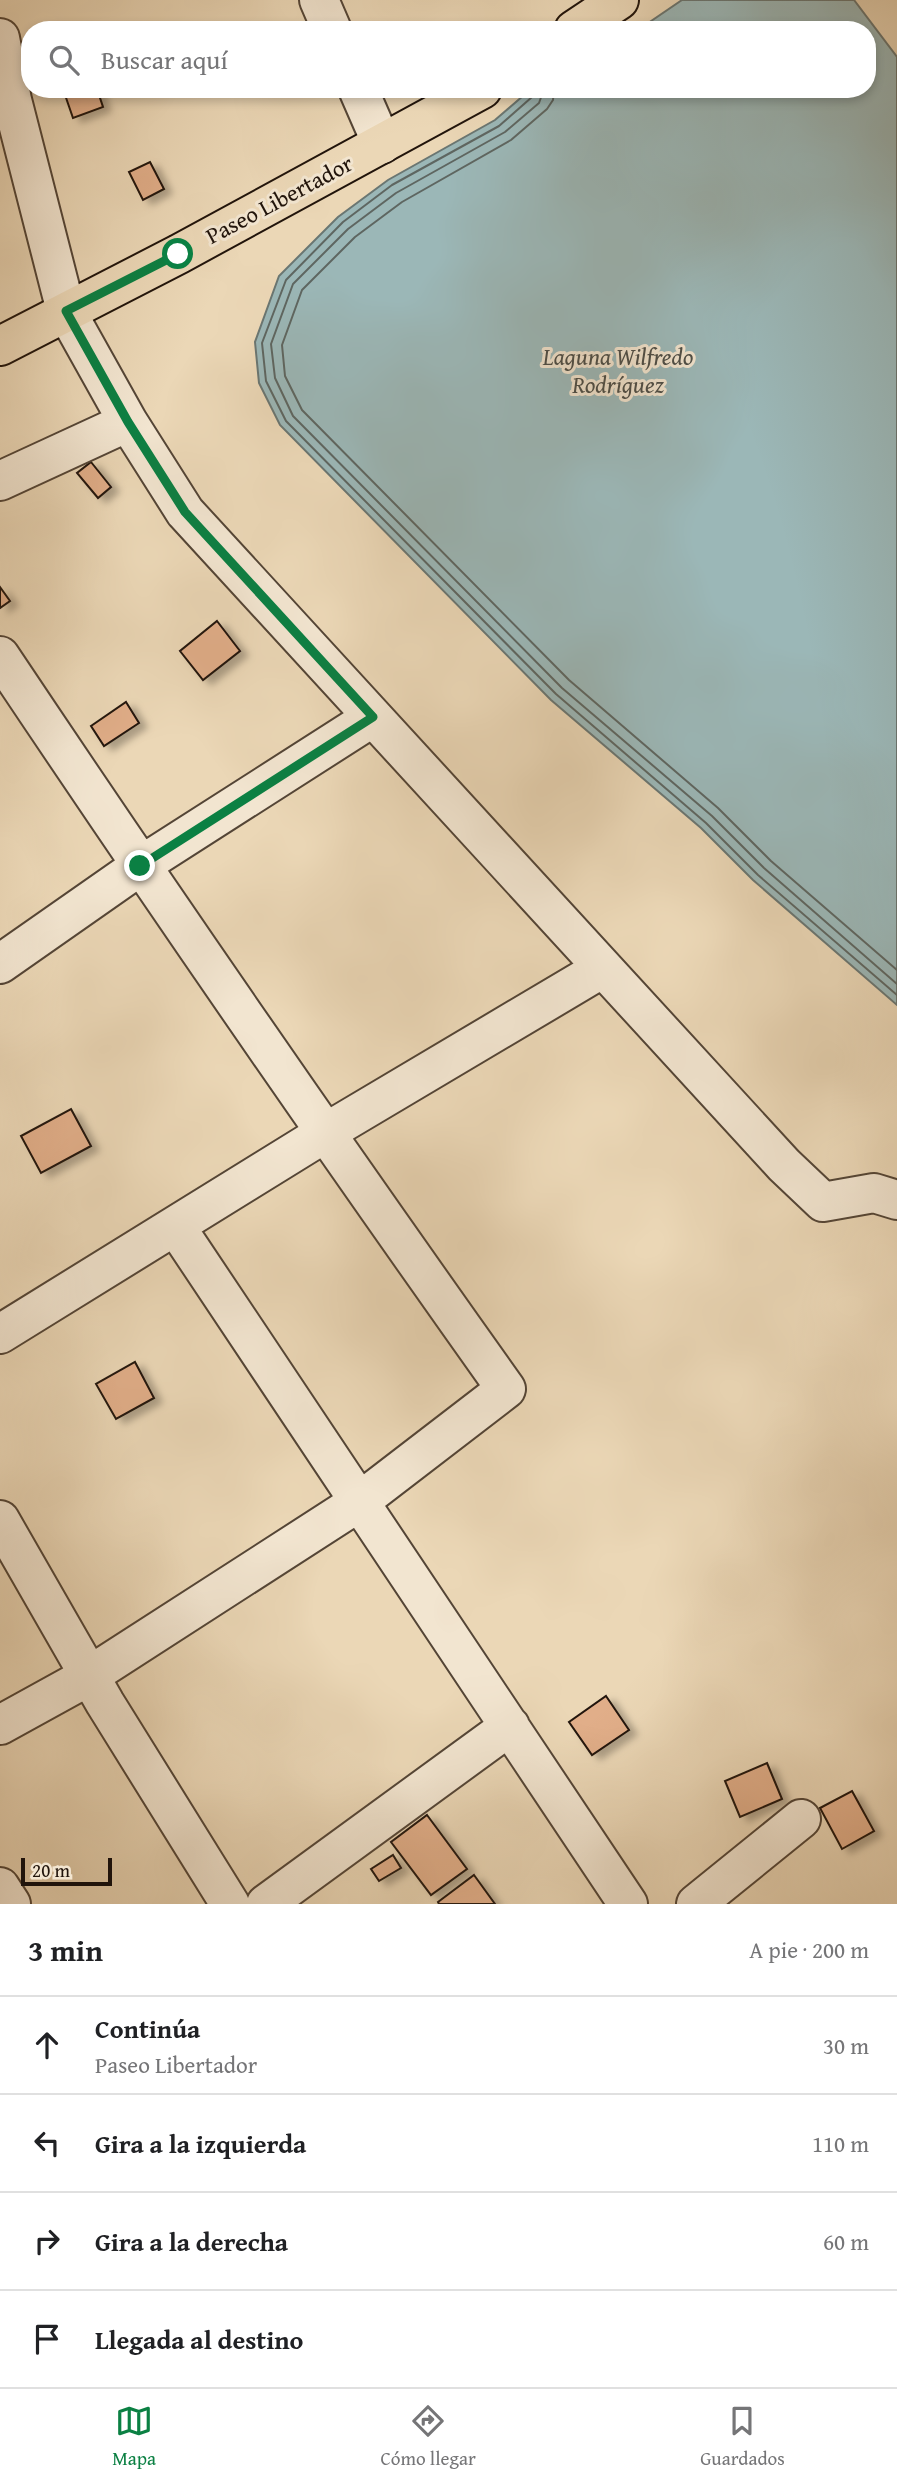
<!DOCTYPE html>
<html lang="es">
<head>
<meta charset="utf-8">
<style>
  :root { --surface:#fff; --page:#f6f6f6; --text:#202124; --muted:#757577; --line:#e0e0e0; --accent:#0b8043 }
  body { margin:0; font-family:"Gentium Book Plus",serif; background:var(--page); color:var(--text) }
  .scale { position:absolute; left:21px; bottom:18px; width:91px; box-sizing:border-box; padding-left:7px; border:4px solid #21140b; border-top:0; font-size:19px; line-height:24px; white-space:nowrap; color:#21140b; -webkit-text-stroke:5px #f2e5d0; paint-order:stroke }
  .stop { position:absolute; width:21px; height:21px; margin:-16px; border:5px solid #0b8043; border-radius:50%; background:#fff }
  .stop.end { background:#0b8043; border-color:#fff; box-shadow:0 2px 7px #0008 }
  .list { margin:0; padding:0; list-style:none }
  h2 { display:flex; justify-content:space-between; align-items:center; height:91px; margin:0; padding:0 28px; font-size:30px }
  h2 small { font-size:23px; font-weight:400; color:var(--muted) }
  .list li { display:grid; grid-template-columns:46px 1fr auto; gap:21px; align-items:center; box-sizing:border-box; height:98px; padding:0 28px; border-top:2px solid var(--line) }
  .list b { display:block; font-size:26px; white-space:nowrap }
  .list p { margin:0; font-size:23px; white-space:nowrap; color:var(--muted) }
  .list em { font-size:23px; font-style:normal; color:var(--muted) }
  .icon { flex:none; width:38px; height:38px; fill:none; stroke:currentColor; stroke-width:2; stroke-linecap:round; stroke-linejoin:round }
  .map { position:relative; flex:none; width:897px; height:1904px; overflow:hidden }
  .search { position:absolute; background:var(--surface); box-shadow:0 4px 10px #0003; left:21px; right:21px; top:21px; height:77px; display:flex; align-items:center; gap:18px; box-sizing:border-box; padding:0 24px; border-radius:28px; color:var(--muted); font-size:26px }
  .sheet { height:483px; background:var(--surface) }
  nav { display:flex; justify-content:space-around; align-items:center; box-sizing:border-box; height:98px; border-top:2px solid var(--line); background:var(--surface); font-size:19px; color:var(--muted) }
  nav a { display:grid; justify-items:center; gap:4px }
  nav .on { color:var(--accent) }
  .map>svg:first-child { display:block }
  .water { fill:#9bb7b7; stroke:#6a7672; stroke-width:2 }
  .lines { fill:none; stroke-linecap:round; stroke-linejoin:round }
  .shore { stroke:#5e6661; stroke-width:2 }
  .building { fill:#e1ae89; stroke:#21140b; stroke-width:2; filter:url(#shadow) }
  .minor-casing { stroke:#544536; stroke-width:42 }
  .major-casing { stroke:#21140b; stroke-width:42 }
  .minor { stroke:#f2e5d0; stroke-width:38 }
  .major { stroke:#ebd7b6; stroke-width:38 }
  .route { stroke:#0b8043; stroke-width:9 }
  .labels { text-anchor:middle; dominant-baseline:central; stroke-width:6; stroke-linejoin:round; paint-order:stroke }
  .street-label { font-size:23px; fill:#21140b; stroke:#f2e5d0 }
  .water-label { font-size:24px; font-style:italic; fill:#4c4d47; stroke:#f2e5d0 }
</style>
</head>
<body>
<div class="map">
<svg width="897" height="1904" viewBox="0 0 897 1904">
  <defs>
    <filter id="shadow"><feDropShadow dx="8" dy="4.5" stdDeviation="3.5" flood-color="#0004"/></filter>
  </defs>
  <rect width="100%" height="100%" fill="#ebd7b6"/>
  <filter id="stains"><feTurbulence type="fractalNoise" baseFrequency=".00286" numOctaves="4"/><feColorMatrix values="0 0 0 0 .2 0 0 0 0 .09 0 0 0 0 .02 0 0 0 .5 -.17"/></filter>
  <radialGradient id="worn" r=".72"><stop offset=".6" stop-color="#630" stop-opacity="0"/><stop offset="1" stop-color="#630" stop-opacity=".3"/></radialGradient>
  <path class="water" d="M 682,0 L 854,0 L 897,57 L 897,1005 L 753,880 L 701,828 L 551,700 L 280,425 L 259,383 L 255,342 L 279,276 L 338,217 L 388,180 L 495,120 L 531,89 L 867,89 L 867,30 L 638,30 Z"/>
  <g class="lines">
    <path class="shore" d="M 535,89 L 532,97 L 499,126 L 392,185 L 343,222 L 286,280 L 262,343 L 266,381 L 286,421 L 556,694 L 706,823 L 758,875 L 897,995
      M 544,89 L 539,103 L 505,132 L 396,193 L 348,229 L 293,284 L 271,344 L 275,378 L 293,416 L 562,688 L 712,816 L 764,868 L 897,984
      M 554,89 L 553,100 L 547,109 L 511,140 L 402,202 L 355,237 L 302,290 L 282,345 L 285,376 L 302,410 L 569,680 L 718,808 L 771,861 L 897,970"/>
  </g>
  <path class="building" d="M 75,25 L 76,30 L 48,30 Z
    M 63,89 L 97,89 L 103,107 L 73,118 Z
    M 150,162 L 164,189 L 143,200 L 129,172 Z
    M 91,462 L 111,487 L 98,498 L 77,473 Z
    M 0,587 L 10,601 L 0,608 Z
    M 217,621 L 240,651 L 203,680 L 180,651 Z
    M 126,702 L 139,723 L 104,746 L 91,726 Z
    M 71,1109 L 91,1146 L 41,1173 L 21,1136 Z
    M 135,1362 L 154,1398 L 116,1419 L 96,1384 Z
    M 606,1696 L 629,1730 L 592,1755 L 569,1722 Z
    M 767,1763 L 782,1799 L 740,1817 L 725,1781 Z
    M 852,1791 L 874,1831 L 842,1849 L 820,1808 Z
    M 427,1815 L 467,1869 L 431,1895 L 391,1842 Z
    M 393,1855 L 401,1868 L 379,1881 L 371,1869 Z
    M 474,1875 L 495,1904 L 439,1904 L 438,1902 Z"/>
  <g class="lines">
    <g class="minor-casing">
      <path id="minor" d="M 319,0 L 332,30
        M 0,38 L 12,100 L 66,311 L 128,422 L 185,512 L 784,1165 L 823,1202 L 874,1193 L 897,1200
        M 358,89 L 382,144
        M 0,481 L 128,422
        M 0,656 C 165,903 334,1147 506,1389 L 359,1502 L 89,1676 L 0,1725
        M 0,964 L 140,866 L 373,717
        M 176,1227 L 628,1904
        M 0,1334 L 325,1133 L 603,968
        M 0,1520 L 105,1703 L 230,1904
        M 0,1887 L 11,1904
        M 266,1904 L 510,1726
        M 696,1904 L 801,1819"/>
    </g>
    <g class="major-casing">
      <path id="major" d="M 574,30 L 619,0
        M 0,346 L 179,254 L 482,89"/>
    </g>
    <use href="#minor" class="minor"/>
    <use href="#major" class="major"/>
  </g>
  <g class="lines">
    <path class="route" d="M 140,866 L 373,717 L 185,512 L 128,422 L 66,311 L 178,254"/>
  </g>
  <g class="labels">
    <g class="street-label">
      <text transform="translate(279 199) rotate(-28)">Paseo Libertador</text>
    </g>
    <g class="water-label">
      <text x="618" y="356">Laguna Wilfredo<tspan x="618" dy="28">Rodríguez</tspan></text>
    </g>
  </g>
  <rect width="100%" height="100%" filter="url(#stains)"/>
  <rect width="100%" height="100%" fill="url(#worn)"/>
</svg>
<div class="scale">20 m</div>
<div class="stop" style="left:178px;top:254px"></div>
<div class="stop end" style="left:140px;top:866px"></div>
<div class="search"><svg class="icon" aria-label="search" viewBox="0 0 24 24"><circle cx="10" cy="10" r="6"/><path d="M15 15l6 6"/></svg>Buscar aquí</div>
</div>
<section class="sheet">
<h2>3 min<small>A pie · 200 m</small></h2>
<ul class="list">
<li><svg class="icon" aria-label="ahead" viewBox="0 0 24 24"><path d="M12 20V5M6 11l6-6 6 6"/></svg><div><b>Continúa</b><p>Paseo Libertador</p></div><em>30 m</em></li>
<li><svg class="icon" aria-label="left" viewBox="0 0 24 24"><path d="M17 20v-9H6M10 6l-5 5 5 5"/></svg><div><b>Gira a la izquierda</b></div><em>110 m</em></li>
<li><svg class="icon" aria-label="right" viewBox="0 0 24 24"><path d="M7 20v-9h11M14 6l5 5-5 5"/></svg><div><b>Gira a la derecha</b></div><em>60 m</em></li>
<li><svg class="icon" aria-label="arrive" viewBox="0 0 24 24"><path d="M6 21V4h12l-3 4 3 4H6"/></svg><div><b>Llegada al destino</b></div></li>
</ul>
</section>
<nav>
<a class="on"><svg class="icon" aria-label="map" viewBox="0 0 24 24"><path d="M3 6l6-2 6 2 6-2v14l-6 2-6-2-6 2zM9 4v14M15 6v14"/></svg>Mapa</a>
<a><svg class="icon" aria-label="directions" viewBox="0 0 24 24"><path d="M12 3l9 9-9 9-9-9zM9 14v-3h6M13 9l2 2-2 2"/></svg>Cómo llegar</a>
<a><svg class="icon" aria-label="saved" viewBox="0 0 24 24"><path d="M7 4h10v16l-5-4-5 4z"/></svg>Guardados</a>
</nav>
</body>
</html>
